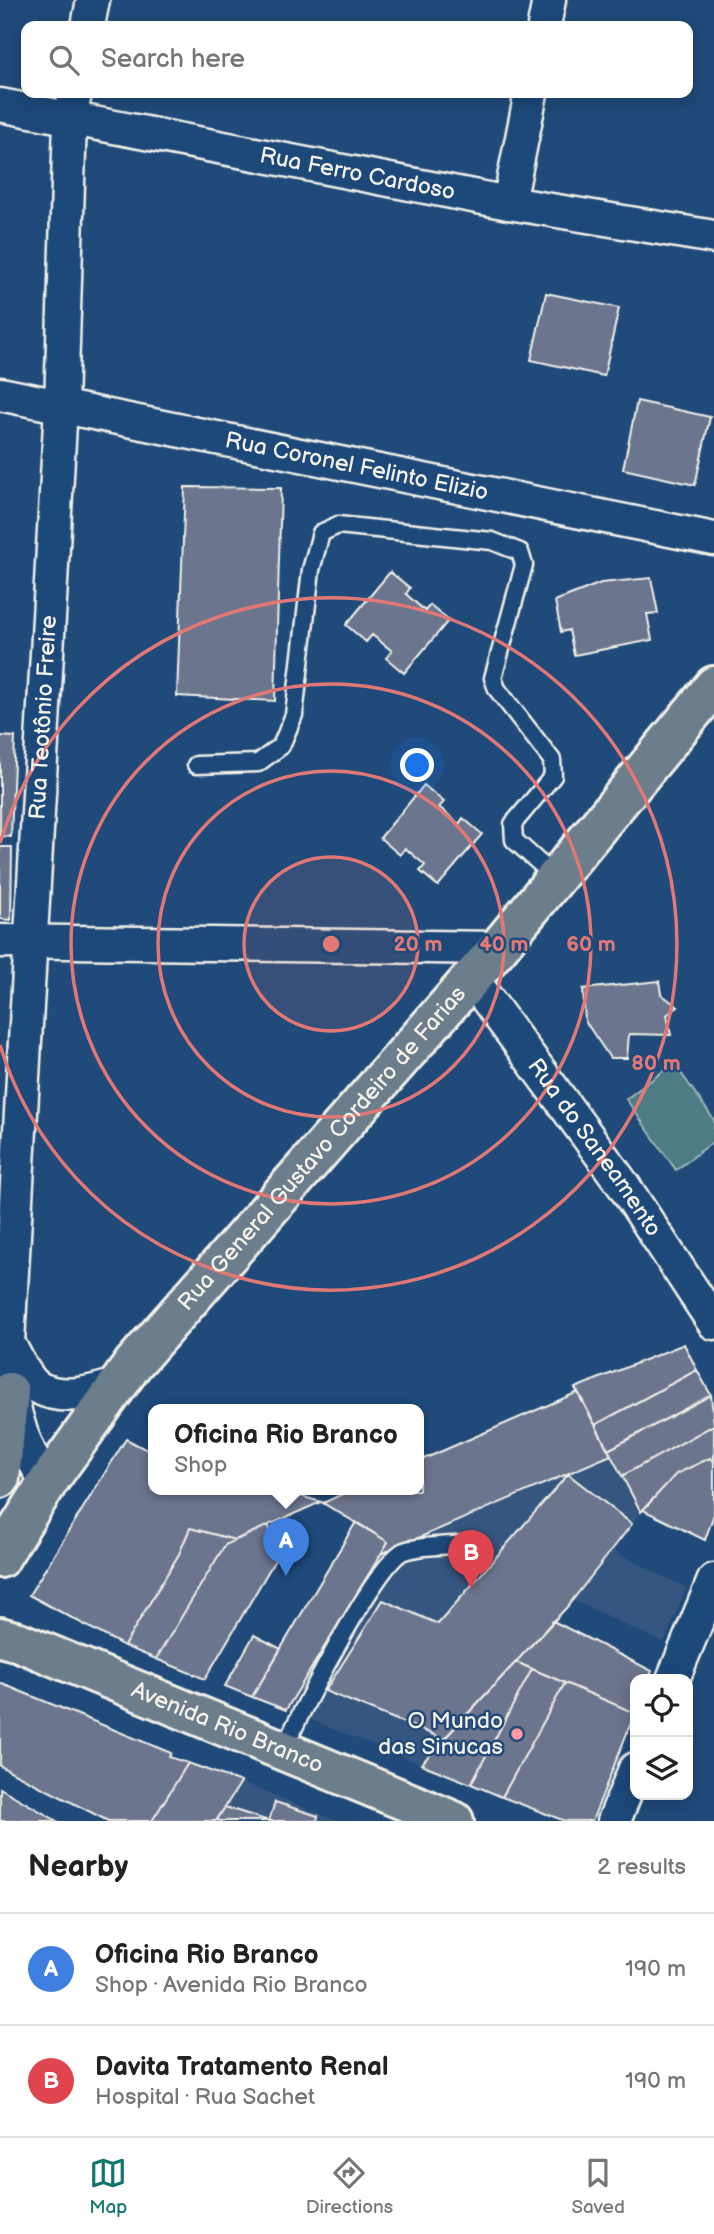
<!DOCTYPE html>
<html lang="en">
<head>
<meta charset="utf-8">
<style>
  :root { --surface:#fff; --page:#f2f2f2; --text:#222; --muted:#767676; --line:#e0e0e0; --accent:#0f766e }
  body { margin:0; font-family:"Balsamiq Sans",sans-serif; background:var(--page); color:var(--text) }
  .controls { position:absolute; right:21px; bottom:21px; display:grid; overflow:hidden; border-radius:14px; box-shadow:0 4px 18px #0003 }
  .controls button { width:63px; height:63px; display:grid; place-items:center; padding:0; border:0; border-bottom:2px solid var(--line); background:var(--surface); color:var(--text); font:35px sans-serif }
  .you { position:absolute; left:418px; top:766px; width:24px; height:24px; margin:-18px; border:5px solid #fff; border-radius:50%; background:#1a73e8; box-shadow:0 0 0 10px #1a73e833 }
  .badge { display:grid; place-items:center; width:46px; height:46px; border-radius:50%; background:var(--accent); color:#fff; font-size:23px; font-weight:700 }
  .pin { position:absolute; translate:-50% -58px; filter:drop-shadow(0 2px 4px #0008) }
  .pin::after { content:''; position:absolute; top:37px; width:24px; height:21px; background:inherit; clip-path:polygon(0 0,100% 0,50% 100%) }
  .popup { position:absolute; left:148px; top:1404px; width:276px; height:91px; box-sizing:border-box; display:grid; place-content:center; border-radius:14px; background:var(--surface); filter:drop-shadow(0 2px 5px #0005); font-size:23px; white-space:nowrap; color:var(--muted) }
  .popup b { font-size:26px; color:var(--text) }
  .popup::after { content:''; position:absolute; left:50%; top:100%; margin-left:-14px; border:14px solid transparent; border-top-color:var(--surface) }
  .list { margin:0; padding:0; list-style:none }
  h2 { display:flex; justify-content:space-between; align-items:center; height:91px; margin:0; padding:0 28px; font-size:30px }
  h2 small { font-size:23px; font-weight:400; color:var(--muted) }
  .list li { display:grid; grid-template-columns:46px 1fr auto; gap:21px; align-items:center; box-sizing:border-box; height:112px; padding:0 28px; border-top:2px solid var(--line) }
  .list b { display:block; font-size:26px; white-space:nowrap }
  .list p { margin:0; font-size:23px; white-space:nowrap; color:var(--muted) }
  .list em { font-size:23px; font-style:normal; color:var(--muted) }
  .icon { flex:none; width:38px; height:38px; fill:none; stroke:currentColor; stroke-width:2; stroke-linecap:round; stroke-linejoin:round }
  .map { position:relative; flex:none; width:714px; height:1821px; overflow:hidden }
  .search { position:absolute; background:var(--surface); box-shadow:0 4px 18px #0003; left:21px; right:21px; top:21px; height:77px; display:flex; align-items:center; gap:18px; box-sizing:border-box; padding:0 24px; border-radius:14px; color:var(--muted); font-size:26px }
  .sheet { height:315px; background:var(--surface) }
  nav { display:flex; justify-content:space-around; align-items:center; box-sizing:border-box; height:98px; border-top:2px solid var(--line); background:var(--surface); font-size:19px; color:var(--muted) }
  nav a { display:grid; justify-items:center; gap:4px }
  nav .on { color:var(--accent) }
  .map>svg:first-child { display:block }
  .built { fill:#365780 }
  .green { fill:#4e7c85; stroke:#a1b6b6; stroke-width:2 }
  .building { fill:#6c748e; stroke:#f4f1e8; stroke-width:2 }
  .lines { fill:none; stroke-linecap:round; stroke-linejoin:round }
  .service-casing { stroke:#f4f1e8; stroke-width:21 }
  .minor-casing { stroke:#f4f1e8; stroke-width:37 }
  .primary-casing { stroke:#f4f1e8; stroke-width:44 }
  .service { stroke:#1f4a7a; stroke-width:16 }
  .minor { stroke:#1f4a7a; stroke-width:32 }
  .primary { stroke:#6c7d8b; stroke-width:38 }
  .ring { fill:none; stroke:#e27875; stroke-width:3.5 }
  .poi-dot { fill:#ff9aa2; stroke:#1f4a7a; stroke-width:2.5 }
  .labels { text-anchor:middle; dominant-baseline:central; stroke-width:5; stroke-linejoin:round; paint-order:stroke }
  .street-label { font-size:23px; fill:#f4f1e8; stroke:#1f4a7a }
  .poi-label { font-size:23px; fill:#f4f1e8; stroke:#1f4a7a; text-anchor:end }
  .centre { fill:#e27875; stroke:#1f4a7a; stroke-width:3.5 }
  .ring-label { font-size:21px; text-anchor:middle; font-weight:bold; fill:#e27875; stroke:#1f4a7a; stroke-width:5; stroke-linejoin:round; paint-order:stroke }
</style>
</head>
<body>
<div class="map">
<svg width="714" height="1821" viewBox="0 0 714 1821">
  <rect width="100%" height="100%" fill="#1f4a7a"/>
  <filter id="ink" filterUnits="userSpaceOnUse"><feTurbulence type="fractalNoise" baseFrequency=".0143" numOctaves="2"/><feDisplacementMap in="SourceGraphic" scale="14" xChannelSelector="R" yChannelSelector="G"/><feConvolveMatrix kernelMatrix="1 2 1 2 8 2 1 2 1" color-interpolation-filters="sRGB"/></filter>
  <g filter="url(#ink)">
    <path class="built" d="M 578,1392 L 641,1512 L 612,1550 L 686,1588 L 664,1643 L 573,1600 L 421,1764 L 286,1710 L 388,1542 L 323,1503 L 351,1490 L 419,1490 L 419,1461 Z
      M 241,1782 L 337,1821 L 216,1821 Z"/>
    <path class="green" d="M 674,1063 L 714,1120 L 714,1141 L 676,1170 L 626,1099 Z"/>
    <path class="building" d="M 546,293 L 619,308 L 604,376 L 531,360 Z
      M 637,401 L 710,417 L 695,485 L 623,469 Z
      M 185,487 L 281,488 L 275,701 L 177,696 Z
      M 390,572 L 410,588 L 406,594 L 425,611 L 430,605 L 449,620 L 404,673 L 386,658 L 392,651 L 372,635 L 366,642 L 346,625 Z
      M 651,578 L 658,613 L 647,614 L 652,640 L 574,655 L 569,630 L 561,632 L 555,601 L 601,583 Z
      M 0,736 L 15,737 L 11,837 L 0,836 Z
      M 424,785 L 444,802 L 439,807 L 459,824 L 463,818 L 482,834 L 438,886 L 420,871 L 425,865 L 405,848 L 400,855 L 380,838 Z
      M 0,847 L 12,847 L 11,920 L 0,919 Z
      M 659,981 L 661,994 L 678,1007 L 667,1015 L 671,1035 L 629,1034 L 627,1058 L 610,1058 L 585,1021 L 583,989 Z
      M 684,1344 L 697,1370 L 595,1425 L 575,1388 Z
      M 697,1370 L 711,1395 L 608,1450 L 595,1425 Z
      M 578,1392 L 611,1455 L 381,1554 L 388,1542 L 323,1503 L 351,1490 L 419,1490 L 419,1461 Z
      M 711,1395 L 714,1425 L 622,1476 L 608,1450 Z
      M 714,1425 L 714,1461 L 710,1458 L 676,1474 L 641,1512 L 622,1476 Z
      M 126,1439 L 153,1453 L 153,1490 L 280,1490 L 321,1502 L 235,1540 L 190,1528 L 179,1554 L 124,1646 L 29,1595 Z
      M 710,1458 L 714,1461 L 714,1514 L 705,1540 L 643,1510 L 676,1474 Z
      M 568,1474 L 632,1524 L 567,1607 L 444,1739 L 325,1691 L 383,1600 L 438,1624 Z
      M 356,1522 L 388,1542 L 381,1554 L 286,1710 L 252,1697 Z
      M 269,1525 L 275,1560 L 205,1679 L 156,1659 L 225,1545 Z
      M 190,1528 L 235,1540 L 225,1545 L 156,1659 L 124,1646 L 179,1554 Z
      M 553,1621 L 652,1671 L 649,1679 L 635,1679 L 635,1713 L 516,1662 Z
      M 254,1635 L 281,1649 L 252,1697 L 225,1686 Z
      M 516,1662 L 532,1669 L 471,1784 L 421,1764 Z
      M 532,1669 L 565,1683 L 502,1797 L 471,1784 Z
      M 0,1683 L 171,1753 L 169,1757 L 188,1763 L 152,1821 L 108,1821 L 0,1766 Z
      M 565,1683 L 635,1713 L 592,1821 L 565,1821 L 502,1797 Z
      M 188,1763 L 241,1782 L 216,1821 L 152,1821 Z
      M 0,1788 L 57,1821 L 0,1821 Z
      M 275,1802 L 318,1816 L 317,1821 L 220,1821 L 217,1820 L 225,1807 L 269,1821 Z"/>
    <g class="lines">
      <g class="service-casing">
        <path id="service" d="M 196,765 L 258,763 L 281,746 L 294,715 L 311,570 L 321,533 L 338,525 L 492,541 L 520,552 L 524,565 L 493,678 L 497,689 L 552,760 L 553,776 L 513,824 L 514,840 L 555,877
          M 283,1751 C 298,1718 376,1562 404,1551 C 422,1545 449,1546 468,1544"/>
      </g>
      <g class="minor-casing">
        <g id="minor">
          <path d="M 88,26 L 93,0"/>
          <path d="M 544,26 L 549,0"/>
          <path id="s1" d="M 0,105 L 509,203 L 714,237"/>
          <path d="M 509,203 L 531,93"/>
          <path id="s2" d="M 0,394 L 714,539"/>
          <path d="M 0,941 L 498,948"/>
          <path id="s3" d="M 470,976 L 624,1186 L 714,1323"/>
          <path d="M 8,1343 C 16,1356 26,1381 39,1388 C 64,1401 94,1392 119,1384"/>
          <path id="s4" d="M 48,1482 C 15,1439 9,1394 8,1342 L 61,406 L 70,120 L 75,93"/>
          <path d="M 673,1679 L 714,1580"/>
          <path d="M 614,1821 L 635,1769"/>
        </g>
      </g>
      <g class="primary-casing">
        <g id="primary">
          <path d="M 0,1478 L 9,1392"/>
          <path id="s5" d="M 0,1558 L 48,1482 L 133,1364 L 498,948 L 714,686"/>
          <path id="s6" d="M 0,1637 L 19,1642 L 454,1821"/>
        </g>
      </g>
      <use href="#service" class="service"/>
      <use href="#minor" class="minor"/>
      <use href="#primary" class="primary"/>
    </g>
  </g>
  <circle cx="331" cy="944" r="87" fill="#e27875" fill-opacity=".12"/>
  <g class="ring">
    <circle cx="331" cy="944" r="87"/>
    <circle cx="331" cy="944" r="173"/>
    <circle cx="331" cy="944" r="260"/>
    <path d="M0 843A346 346 0 1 1 0 1045"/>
  </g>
  <circle class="poi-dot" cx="517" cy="1734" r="7"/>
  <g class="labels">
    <g class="street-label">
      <text stroke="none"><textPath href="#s1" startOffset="364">Rua Ferro Cardoso</textPath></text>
      <text stroke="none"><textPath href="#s2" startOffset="364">Rua Coronel Felinto Elizio</textPath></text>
      <text stroke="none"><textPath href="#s4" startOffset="774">Rua Teotônio Freire</textPath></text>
      <text stroke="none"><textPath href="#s5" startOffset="522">Rua General Gustavo Cordeiro de Farias</textPath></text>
      <text stroke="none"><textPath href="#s3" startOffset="212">Rua do Saneamento</textPath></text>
      <text stroke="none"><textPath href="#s6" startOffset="245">Avenida Rio Branco</textPath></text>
    </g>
    <g class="poi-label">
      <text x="503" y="1721">O Mundo<tspan x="503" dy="26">das Sinucas</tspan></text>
    </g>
  </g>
  <circle cx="331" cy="944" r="10" class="centre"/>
  <g class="ring-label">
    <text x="418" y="951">20 m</text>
    <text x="504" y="951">40 m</text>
    <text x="591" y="951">60 m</text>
    <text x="656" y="1070">80 m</text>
  </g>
</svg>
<div class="controls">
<button><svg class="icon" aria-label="locate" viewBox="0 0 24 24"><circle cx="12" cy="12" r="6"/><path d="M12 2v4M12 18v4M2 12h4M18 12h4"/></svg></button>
<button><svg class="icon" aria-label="layers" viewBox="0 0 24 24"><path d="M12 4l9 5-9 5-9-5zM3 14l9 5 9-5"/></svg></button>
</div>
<div class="you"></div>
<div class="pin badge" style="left:286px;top:1576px;background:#3f7fe0">A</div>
<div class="popup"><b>Oficina Rio Branco</b>Shop</div>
<div class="pin badge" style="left:471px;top:1588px;background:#e0444e">B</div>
<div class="search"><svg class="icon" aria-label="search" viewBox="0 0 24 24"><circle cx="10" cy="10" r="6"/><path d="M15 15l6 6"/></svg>Search here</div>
</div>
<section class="sheet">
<h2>Nearby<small>2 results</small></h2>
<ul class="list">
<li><span class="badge" style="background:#3f7fe0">A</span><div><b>Oficina Rio Branco</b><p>Shop · Avenida Rio Branco</p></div><em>190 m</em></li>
<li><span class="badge" style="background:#e0444e">B</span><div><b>Davita Tratamento Renal</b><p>Hospital · Rua Sachet</p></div><em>190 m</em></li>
</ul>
</section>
<nav>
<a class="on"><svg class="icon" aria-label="map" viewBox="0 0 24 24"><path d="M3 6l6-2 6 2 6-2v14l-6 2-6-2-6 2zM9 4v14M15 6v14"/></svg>Map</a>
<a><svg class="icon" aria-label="directions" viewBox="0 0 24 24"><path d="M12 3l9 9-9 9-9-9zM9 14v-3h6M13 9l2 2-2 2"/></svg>Directions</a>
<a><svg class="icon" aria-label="saved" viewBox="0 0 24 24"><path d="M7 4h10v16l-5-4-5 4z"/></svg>Saved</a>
</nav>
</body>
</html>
